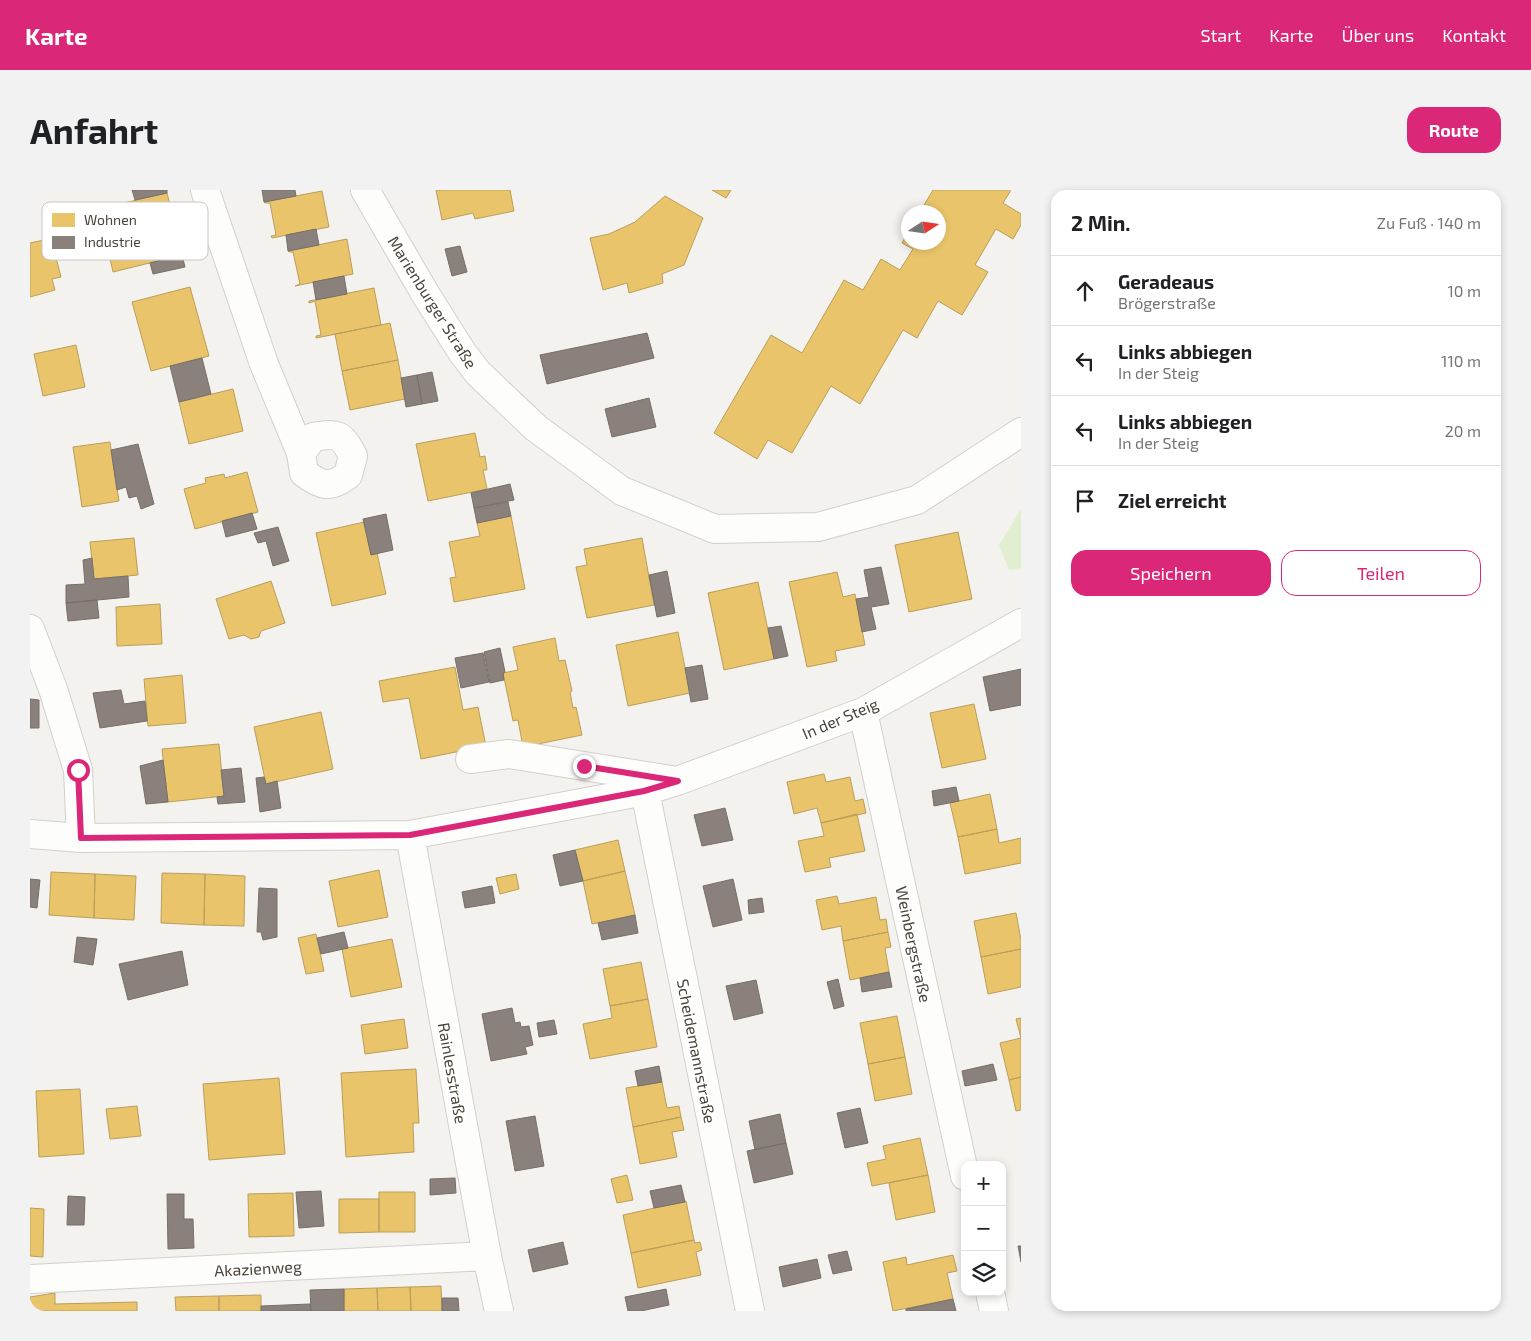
<!DOCTYPE html>
<html lang="de">
<head>
<meta charset="utf-8">
<style>
  :root { --surface:#fff; --page:#f2f2f2; --text:#202124; --muted:#757577; --line:#e0e0e0; --accent:#db2777 }
  body { margin:0; font-family:"Exo 2",sans-serif; background:var(--page); color:var(--text) }
  .controls { position:absolute; right:15px; bottom:15px; display:grid; overflow:hidden; border-radius:10px; box-shadow:0 2px 8px #0003 }
  .controls button { width:45px; height:45px; display:grid; place-items:center; padding:0; border:0; border-bottom:1px solid var(--line); background:var(--surface); color:var(--text); font:25px sans-serif }
  .compass { position:absolute; left:871px; top:15px; width:45px; height:45px; border-radius:50%; background:var(--surface); box-shadow:0 2px 8px #0003; rotate:78deg }
  .stop { position:absolute; width:15px; height:15px; margin:-11px; border:4px solid #db2777; border-radius:50%; background:#fff }
  .stop.end { background:#db2777; border-color:#fff; box-shadow:0 1px 5px #0008 }
  .list { margin:0; padding:0; list-style:none }
  h2 { display:flex; justify-content:space-between; align-items:center; height:65px; margin:0; padding:0 20px; font-size:21px }
  h2 small { font-size:16px; font-weight:400; color:var(--muted) }
  .list li { display:grid; grid-template-columns:32px 1fr auto; gap:15px; align-items:center; box-sizing:border-box; height:70px; padding:0 20px; border-top:1px solid var(--line) }
  .list b { display:block; font-size:19px; white-space:nowrap }
  .list p { margin:0; font-size:16px; white-space:nowrap; color:var(--muted) }
  .list em { font-size:16px; font-style:normal; color:var(--muted) }
  .actions { display:flex; gap:10px; padding:15px 20px }
  .actions a { flex:1; padding:11px 0; border:1px solid var(--accent); border-radius:15px; text-align:center; font-size:18px; color:var(--accent) }
  .actions .main { background:var(--accent); color:#fff }
  .icon { flex:none; width:28px; height:28px; fill:none; stroke:currentColor; stroke-width:2; stroke-linecap:round; stroke-linejoin:round }
  .map { position:relative; flex:none; width:991px; height:1121px; overflow:hidden; border-radius:15px }
  header { display:flex; align-items:center; gap:30px; box-sizing:border-box; height:70px; padding:0 25px; background:var(--accent); color:#fff }
  header strong { font-size:24px }
  nav { display:flex; gap:28px; margin-inline-start:auto; font-size:18px }
  .intro { display:flex; align-items:center; justify-content:space-between; box-sizing:border-box; height:120px; padding:0 30px }
  h1 { margin:0; font-size:35px }
  .button { padding:12px 22px; border-radius:15px; background:var(--accent); color:#fff; font-size:18px; font-weight:700 }
  main { display:flex; gap:30px; padding:0 30px }
  aside { flex:1; background:var(--surface); border-radius:15px; box-shadow:0 2px 8px #0003 }
  .map>svg:first-child { display:block }
  .green { fill:#e1eecf }
  .homes { fill:#e9c46a; stroke:#ba9e5b }
  .industry { fill:#8a817c; stroke:#776f68 }
  .lines { fill:none; stroke-linecap:round; stroke-linejoin:round }
  .minor-casing { stroke:#d2d0cb; stroke-width:30 }
  .minor { stroke:#fdfdfc; stroke-width:28 }
  .route { stroke:#db2777; stroke-width:6 }
  .labels { text-anchor:middle; dominant-baseline:central; stroke-width:5; stroke-linejoin:round; paint-order:stroke }
  .street-label { font-size:16px; fill:#4b4439; stroke:#fff }
  .key { fill:#fff; stroke:#c9c7c4; stroke-width:1 }
  .key-label { font-size:14px; fill:#4b4439 }
</style>
</head>
<body>
<header>
<strong>Karte</strong>
<nav><a>Start</a><a>Karte</a><a>Über uns</a><a>Kontakt</a></nav>
</header>
<div class="intro"><h1>Anfahrt</h1><a class="button">Route</a></div>
<main>
<div class="map">
<svg width="991" height="1121" viewBox="0 0 991 1121">
  <rect width="100%" height="100%" fill="#f4f2ee"/>
  <path class="green" d="M 991,319 L 991,378 L 979,380 L 969,355 Z"/>
  <path class="homes" d="M 406,0 L 480,0 L 484,21 L 445,29 L 443,23 L 412,30 Z
    M 682,0 L 701,0 L 696,8 Z
    M 903,0 L 981,0 L 973,13 L 991,24 L 991,35 L 983,49 L 966,39 L 945,75 L 958,82 L 932,125 L 908,111 L 887,148 L 873,140 L 830,214 L 801,196 L 762,263 L 738,250 L 727,269 L 684,243 L 741,145 L 772,163 L 814,90 L 833,100 L 851,69 L 870,80 L 883,59 L 872,53 L 878,42 L 878,52 L 908,52 L 908,22 L 890,22 Z
    M 292,1 L 299,37 L 242,48 L 241,46 L 246,45 L 240,13 L 235,13 L 234,12 Z
    M 137,3 L 145,34 L 76,51 L 68,19 Z
    M 635,6 L 673,28 L 654,75 L 632,84 L 633,93 L 599,103 L 597,93 L 573,100 L 560,48 L 579,44 L 605,32 Z
    M 145,34 L 152,65 L 83,82 L 76,51 Z
    M 317,49 L 323,84 L 265,96 L 270,94 L 263,62 L 259,62 L 258,61 Z
    M 14,50 L 16,58 L 23,56 L 31,87 L 22,89 L 25,100 L 0,107 L 0,53 Z
    M 160,97 L 179,166 L 121,181 L 102,112 Z
    M 344,98 L 351,135 L 286,148 L 286,146 L 291,145 L 285,111 L 279,113 L 279,111 Z
    M 360,133 L 368,170 L 312,181 L 305,144 Z
    M 46,155 L 55,197 L 13,206 L 4,164 Z
    M 368,170 L 375,209 L 320,220 L 312,181 Z
    M 203,199 L 213,241 L 159,254 L 149,212 Z
    M 445,243 L 450,267 L 455,266 L 457,280 L 453,280 L 457,299 L 398,311 L 386,254 Z
    M 80,252 L 89,311 L 52,317 L 43,257 Z
    M 217,282 L 228,322 L 165,339 L 154,299 L 176,293 L 175,288 L 194,284 L 195,288 Z
    M 481,326 L 495,399 L 424,412 L 420,388 L 426,387 L 419,352 L 450,346 L 447,333 Z
    M 334,332 L 341,365 L 347,363 L 356,404 L 302,416 L 286,343 Z
    M 928,342 L 942,409 L 879,422 L 865,355 Z
    M 104,348 L 108,385 L 64,389 L 60,352 Z
    M 612,348 L 624,415 L 557,428 L 546,377 L 557,375 L 554,359 Z
    M 807,382 L 813,407 L 825,404 L 835,455 L 805,461 L 807,471 L 777,477 L 759,392 Z
    M 241,391 L 255,433 L 231,441 L 229,447 L 221,449 L 214,445 L 199,449 L 186,409 Z
    M 728,392 L 744,469 L 694,480 L 678,403 Z
    M 130,414 L 132,454 L 87,456 L 86,417 Z
    M 648,442 L 660,503 L 598,516 L 586,455 Z
    M 525,448 L 529,471 L 535,470 L 542,501 L 540,502 L 543,518 L 546,517 L 552,545 L 493,557 L 488,530 L 483,531 L 473,483 L 488,480 L 483,457 Z
    M 425,477 L 433,520 L 448,517 L 456,556 L 391,569 L 379,508 L 353,512 L 349,491 Z
    M 152,485 L 156,533 L 118,536 L 114,489 Z
    M 944,514 L 956,569 L 912,578 L 900,523 Z
    M 291,522 L 303,579 L 236,594 L 224,537 Z
    M 189,554 L 194,606 L 138,612 L 132,559 Z
    M 794,584 L 796,592 L 820,587 L 825,611 L 833,609 L 836,623 L 791,633 L 787,618 L 764,624 L 757,592 Z
    M 960,604 L 967,639 L 928,647 L 920,613 Z
    M 827,624 L 835,661 L 799,668 L 801,677 L 775,682 L 768,651 L 794,646 L 791,633 Z
    M 967,639 L 969,653 L 991,648 L 991,673 L 935,684 L 928,647 Z
    M 588,650 L 595,681 L 553,691 L 545,660 Z
    M 349,680 L 358,727 L 308,737 L 299,691 Z
    M 595,681 L 605,725 L 562,734 L 553,691 Z
    M 21,682 L 65,684 L 64,728 L 19,725 Z
    M 132,683 L 175,684 L 174,735 L 131,733 Z
    M 65,684 L 106,686 L 104,730 L 64,728 Z
    M 175,684 L 215,686 L 214,736 L 174,735 Z
    M 486,684 L 489,699 L 470,704 L 466,688 Z
    M 807,706 L 809,714 L 846,707 L 850,730 L 856,729 L 858,742 L 813,751 L 811,736 L 792,740 L 786,710 Z
    M 986,723 L 991,750 L 991,759 L 951,767 L 944,731 Z
    M 858,742 L 861,757 L 855,758 L 859,782 L 820,790 L 813,751 Z
    M 286,744 L 294,781 L 276,784 L 268,748 Z
    M 362,749 L 372,797 L 321,807 L 312,759 Z
    M 991,759 L 991,797 L 958,804 L 951,767 Z
    M 611,772 L 618,809 L 580,816 L 573,779 Z
    M 618,809 L 627,857 L 560,869 L 553,834 L 582,828 L 580,816 Z
    M 867,826 L 875,867 L 838,874 L 830,833 Z
    M 991,828 L 991,848 L 986,829 Z
    M 374,829 L 378,858 L 335,864 L 331,835 Z
    M 991,848 L 991,887 L 979,890 L 970,853 Z
    M 875,867 L 882,904 L 845,911 L 838,874 Z
    M 386,879 L 389,933 L 383,933 L 384,962 L 316,967 L 311,883 Z
    M 991,887 L 991,920 L 986,921 L 979,890 Z
    M 249,888 L 255,964 L 179,970 L 173,894 Z
    M 632,892 L 637,918 L 649,916 L 651,927 L 603,937 L 596,898 Z
    M 50,899 L 54,964 L 9,967 L 6,901 Z
    M 107,916 L 111,946 L 80,949 L 76,919 Z
    M 651,927 L 654,940 L 642,942 L 647,967 L 610,974 L 603,937 Z
    M 890,948 L 898,985 L 842,996 L 837,973 L 856,969 L 853,956 Z
    M 597,985 L 603,1010 L 587,1013 L 581,989 Z
    M 898,985 L 905,1022 L 866,1030 L 859,993 Z
    M 349,1002 L 385,1002 L 385,1042 L 349,1042 Z
    M 263,1003 L 264,1046 L 219,1047 L 218,1004 Z
    M 309,1009 L 349,1009 L 349,1042 L 309,1043 Z
    M 656,1011 L 664,1050 L 601,1063 L 593,1025 Z
    M 0,1018 L 14,1019 L 13,1067 L 0,1066 Z
    M 664,1050 L 665,1053 L 670,1052 L 672,1060 L 666,1062 L 671,1085 L 608,1098 L 601,1063 Z
    M 923,1065 L 927,1081 L 917,1083 L 923,1109 L 863,1121 L 853,1072 L 876,1067 L 877,1075 Z
    M 411,1096 L 412,1121 L 381,1121 L 380,1097 Z
    M 380,1097 L 381,1121 L 348,1121 L 347,1098 Z
    M 347,1098 L 348,1121 L 314,1121 L 314,1099 Z
    M 25,1103 L 25,1114 L 107,1112 L 107,1121 L 0,1121 L 0,1107 Z
    M 231,1105 L 231,1121 L 189,1121 L 189,1106 Z
    M 189,1106 L 189,1121 L 146,1121 L 145,1107 Z"/>
  <path class="industry" d="M 102,0 L 137,0 L 137,3 L 105,10 Z
    M 232,0 L 265,0 L 266,6 L 234,12 Z
    M 286,39 L 289,55 L 258,61 L 256,45 Z
    M 430,56 L 437,82 L 422,86 L 415,59 Z
    M 152,65 L 155,77 L 123,84 L 120,73 Z
    M 314,86 L 317,104 L 286,110 L 283,92 Z
    M 617,143 L 624,168 L 517,194 L 510,165 Z
    M 172,168 L 181,204 L 149,212 L 140,176 Z
    M 402,182 L 408,211 L 392,214 L 387,185 Z
    M 387,185 L 392,214 L 376,217 L 371,188 Z
    M 619,208 L 626,237 L 582,247 L 575,219 Z
    M 108,254 L 124,314 L 111,319 L 107,306 L 99,308 L 96,297 L 87,300 L 81,260 Z
    M 480,294 L 484,310 L 444,318 L 441,303 Z
    M 478,312 L 481,326 L 447,333 L 444,318 Z
    M 222,323 L 227,339 L 196,347 L 192,331 Z
    M 356,324 L 363,360 L 341,365 L 333,329 Z
    M 248,337 L 259,371 L 243,376 L 236,351 L 228,353 L 224,343 Z
    M 62,368 L 64,389 L 98,386 L 99,407 L 36,413 L 36,395 L 55,394 L 53,370 Z
    M 851,377 L 859,414 L 841,417 L 846,439 L 832,442 L 826,409 L 839,407 L 834,380 Z
    M 637,381 L 645,423 L 627,427 L 619,385 Z
    M 67,410 L 69,428 L 38,431 L 36,413 Z
    M 751,436 L 758,466 L 744,469 L 738,438 Z
    M 470,458 L 475,482 L 473,483 L 474,490 L 460,493 L 454,462 Z
    M 453,463 L 459,492 L 431,498 L 425,468 Z
    M 672,475 L 678,509 L 661,512 L 655,478 Z
    M 991,479 L 991,515 L 960,521 L 953,487 Z
    M 91,500 L 94,514 L 115,511 L 117,531 L 70,538 L 63,503 Z
    M 0,509 L 9,510 L 9,538 L 0,538 Z
    M 133,570 L 138,612 L 116,614 L 110,576 Z
    M 211,578 L 215,612 L 188,614 L 187,607 L 194,606 L 191,580 Z
    M 234,587 L 236,594 L 247,591 L 251,618 L 230,622 L 226,588 Z
    M 926,597 L 929,611 L 904,616 L 902,601 Z
    M 695,618 L 703,650 L 672,656 L 664,625 Z
    M 545,660 L 553,691 L 530,696 L 523,665 Z
    M 0,689 L 10,690 L 7,718 L 0,717 Z
    M 703,689 L 712,730 L 683,737 L 673,696 Z
    M 462,696 L 465,713 L 435,718 L 432,702 Z
    M 229,698 L 247,699 L 247,747 L 233,750 L 231,742 L 227,742 Z
    M 732,708 L 734,722 L 719,724 L 718,710 Z
    M 605,725 L 608,743 L 572,750 L 568,733 Z
    M 314,742 L 318,758 L 291,764 L 287,748 Z
    M 47,747 L 67,749 L 63,775 L 44,772 Z
    M 152,761 L 158,795 L 98,810 L 89,774 Z
    M 859,782 L 862,797 L 832,802 L 830,788 Z
    M 808,789 L 814,816 L 804,819 L 797,792 Z
    M 726,790 L 733,823 L 704,830 L 696,796 Z
    M 482,818 L 485,833 L 490,832 L 491,837 L 499,836 L 503,855 L 495,857 L 497,864 L 461,871 L 452,824 Z
    M 524,830 L 527,844 L 509,847 L 507,833 Z
    M 963,874 L 967,890 L 935,896 L 932,881 Z
    M 629,876 L 632,892 L 608,896 L 605,881 Z
    M 830,918 L 838,953 L 815,958 L 807,923 Z
    M 750,924 L 756,953 L 725,960 L 719,931 Z
    M 505,926 L 514,976 L 485,981 L 476,931 Z
    M 756,953 L 763,984 L 724,993 L 717,961 Z
    M 425,988 L 426,1003 L 400,1005 L 400,989 Z
    M 651,995 L 655,1012 L 624,1018 L 620,1001 Z
    M 291,1001 L 294,1036 L 269,1038 L 266,1002 Z
    M 137,1004 L 154,1004 L 154,1029 L 163,1029 L 164,1058 L 138,1059 Z
    M 38,1006 L 55,1007 L 54,1035 L 37,1035 Z
    M 533,1052 L 538,1074 L 503,1082 L 498,1060 Z
    M 988,1056 L 991,1056 L 991,1072 Z
    M 817,1061 L 822,1080 L 803,1084 L 798,1065 Z
    M 787,1069 L 791,1088 L 753,1097 L 749,1077 Z
    M 314,1099 L 314,1121 L 281,1121 L 280,1100 Z
    M 636,1099 L 639,1115 L 611,1121 L 598,1121 L 595,1107 Z
    M 412,1108 L 428,1108 L 429,1121 L 412,1121 Z
    M 923,1109 L 926,1121 L 876,1121 L 876,1119 Z
    M 280,1114 L 281,1121 L 231,1121 L 231,1116 Z"/>
  <g class="lines">
    <g class="minor-casing">
      <path id="minor" d="M 175,0 L 234,174 L 271,263 L 274,283 C 292,296 300,299 318,285 L 323,266 C 311,243 308,243 283,247 L 271,263
        M 335,0 L 396,105 L 432,162 L 448,183 L 506,238 L 592,301 L 685,339 L 788,337 L 887,310 L 991,242
        M 0,439 L 23,499 L 48,580 L 51,648
        M 833,522 L 935,986
        M 440,569 L 479,564 L 641,590
        M 615,601 L 720,1121
        M 0,644 L 51,648 L 380,645 L 615,601 L 647,591 L 833,522 L 991,433
        M 380,645 L 457,1066 L 469,1121
        M 0,1089 L 457,1066
        M 960,1102 L 964,1121"/>
    </g>
    <use href="#minor" class="minor"/>
  </g>
  <g class="lines">
    <path class="route" d="M 48,580 L 51,648 L 380,645 L 614,601 L 648,591 L 554,576"/>
  </g>
  <g class="labels">
    <g class="street-label">
      <text transform="translate(403 112) rotate(58)">Marienburger Straße</text>
      <text transform="translate(810 528) rotate(-23)">In der Steig</text>
      <text transform="translate(884 754) rotate(78)">Weinbergstraße</text>
      <text transform="translate(667 861) rotate(79)">Scheidemannstraße</text>
      <text transform="translate(423 883) rotate(80)">Rainlesstraße</text>
      <text transform="translate(228 1078) rotate(-3)">Akazienweg</text>
    </g>
  </g>
  <rect x="12" y="12" width="166" height="58" rx="8" class="key"/>
  <rect x="22" y="23" width="23" height="14" fill="#e9c46a"/>
  <rect x="22" y="46" width="23" height="13" fill="#8a817c"/>
  <g class="key-label">
    <text x="54" y="35">Wohnen</text>
    <text x="54" y="57">Industrie</text>
  </g>
</svg>
<div class="controls">
<button>+</button>
<button>−</button>
<button><svg class="icon" aria-label="layers" viewBox="0 0 24 24"><path d="M12 4l9 5-9 5-9-5zM3 14l9 5 9-5"/></svg></button>
</div>
<svg class="compass" viewBox="-18 -18 36 36"><path d="M0-13l5 13h-10z" fill="#e53935"/><path d="M0 13l5-13h-10z" fill="#757577"/></svg>
<div class="stop" style="left:48px;top:580px"></div>
<div class="stop end" style="left:554px;top:576px"></div>
</div>
<aside>
<h2>2 Min.<small>Zu Fuß · 140 m</small></h2>
<ul class="list">
<li><svg class="icon" aria-label="ahead" viewBox="0 0 24 24"><path d="M12 20V5M6 11l6-6 6 6"/></svg><div><b>Geradeaus</b><p>Brögerstraße</p></div><em>10 m</em></li>
<li><svg class="icon" aria-label="left" viewBox="0 0 24 24"><path d="M17 20v-9H6M10 6l-5 5 5 5"/></svg><div><b>Links abbiegen</b><p>In der Steig</p></div><em>110 m</em></li>
<li><svg class="icon" aria-label="left" viewBox="0 0 24 24"><path d="M17 20v-9H6M10 6l-5 5 5 5"/></svg><div><b>Links abbiegen</b><p>In der Steig</p></div><em>20 m</em></li>
<li><svg class="icon" aria-label="arrive" viewBox="0 0 24 24"><path d="M6 21V4h12l-3 4 3 4H6"/></svg><div><b>Ziel erreicht</b></div></li>
</ul>
<div class="actions"><a class="main">Speichern</a><a>Teilen</a></div>
</aside>
</main>
</body>
</html>
